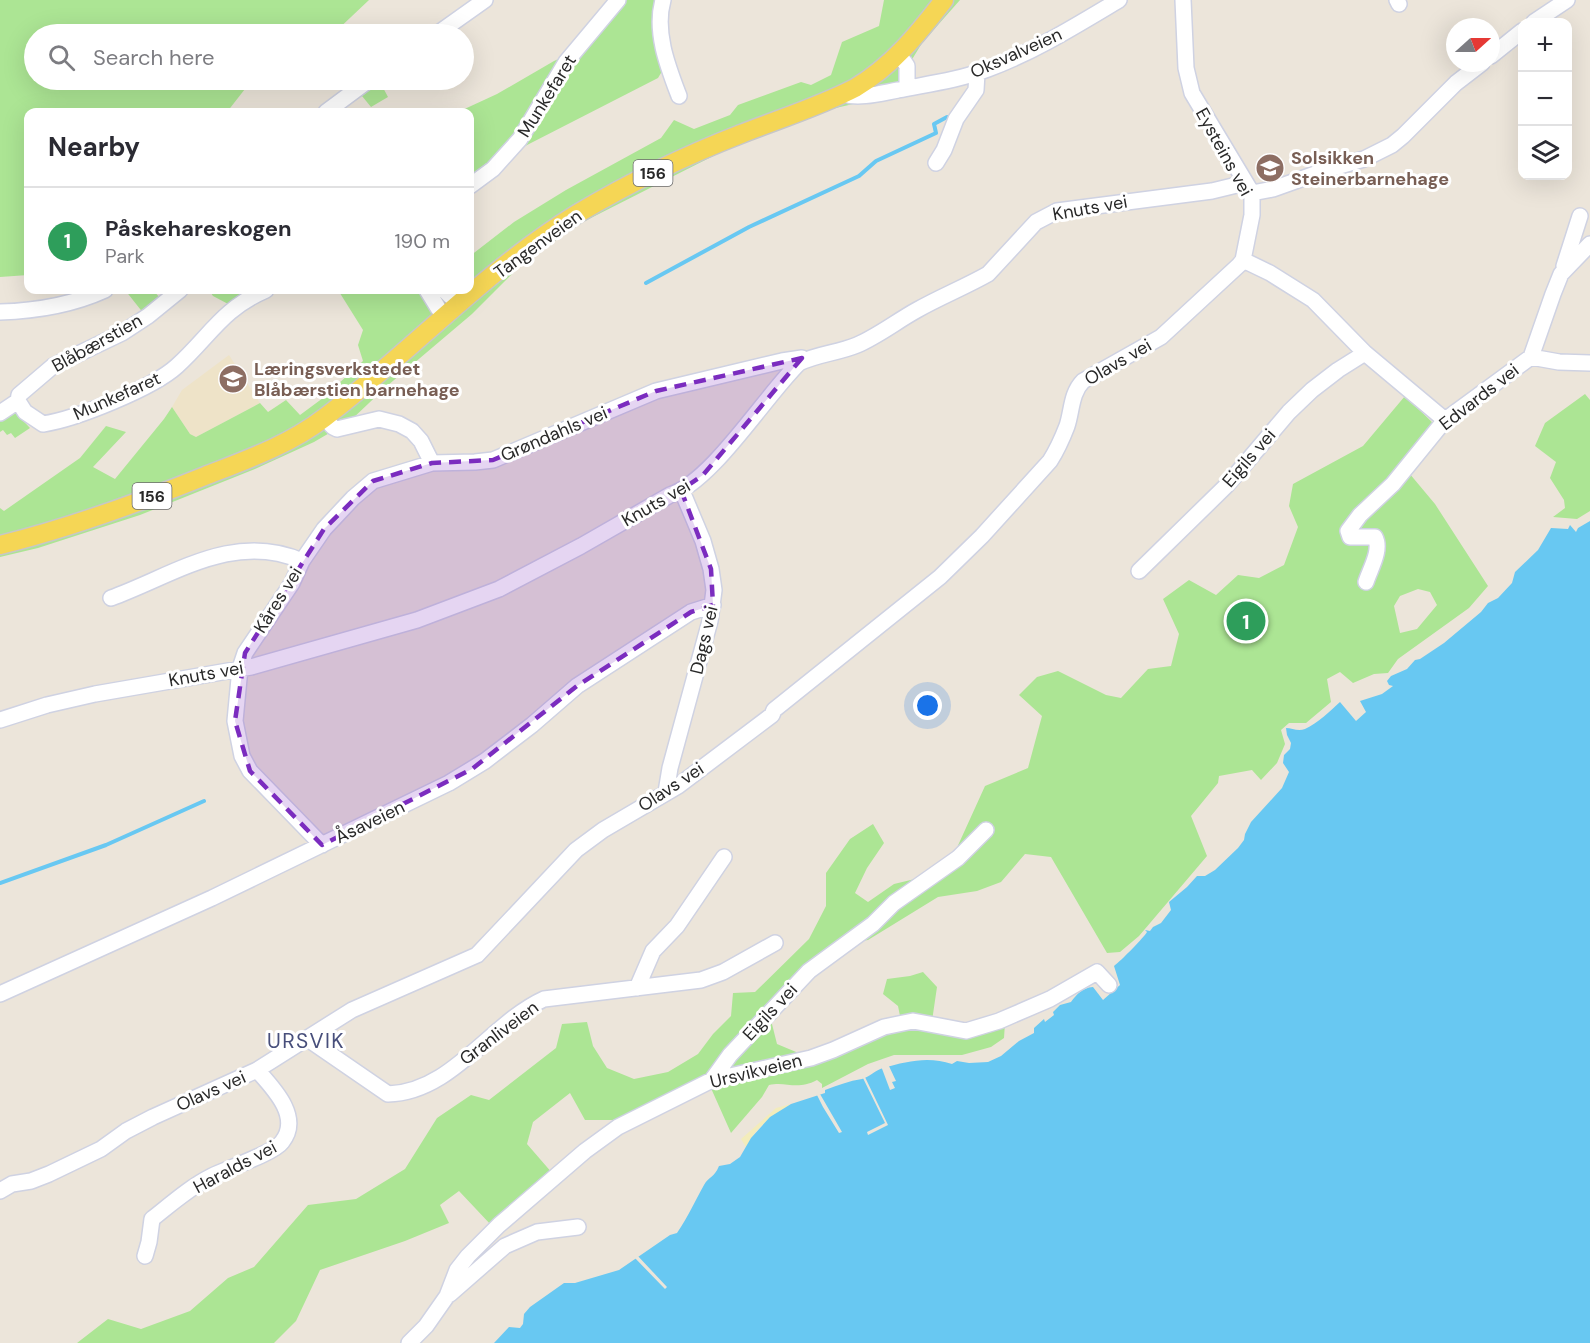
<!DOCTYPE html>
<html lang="en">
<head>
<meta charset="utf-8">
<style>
  :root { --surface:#fff; --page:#f7f7f7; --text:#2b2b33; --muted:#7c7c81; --line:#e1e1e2; --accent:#3351ff }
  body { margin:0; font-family:"DM Sans",sans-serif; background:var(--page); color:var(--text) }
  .controls { position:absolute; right:18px; top:18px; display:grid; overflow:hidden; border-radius:12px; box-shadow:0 6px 24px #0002 }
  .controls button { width:54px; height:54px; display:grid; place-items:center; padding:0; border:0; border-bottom:2px solid var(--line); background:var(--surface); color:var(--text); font:30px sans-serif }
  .compass { position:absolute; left:1446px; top:18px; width:54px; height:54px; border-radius:50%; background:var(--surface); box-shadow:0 6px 24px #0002; rotate:69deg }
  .you { position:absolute; left:928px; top:706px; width:21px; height:21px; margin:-15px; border:4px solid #fff; border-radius:50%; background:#1a73e8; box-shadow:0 0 0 9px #1a73e833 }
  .badge { display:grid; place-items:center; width:39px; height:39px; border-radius:50%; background:var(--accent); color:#fff; font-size:20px; font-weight:700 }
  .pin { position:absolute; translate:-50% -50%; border:3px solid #fff; box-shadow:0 2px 6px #0006 }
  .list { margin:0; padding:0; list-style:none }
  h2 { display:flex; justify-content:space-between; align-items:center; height:78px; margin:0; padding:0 24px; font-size:26px }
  h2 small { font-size:20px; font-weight:400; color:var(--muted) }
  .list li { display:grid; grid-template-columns:39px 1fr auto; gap:18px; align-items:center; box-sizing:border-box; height:108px; padding:0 24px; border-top:2px solid var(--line) }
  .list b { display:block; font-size:22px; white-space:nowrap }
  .list p { margin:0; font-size:20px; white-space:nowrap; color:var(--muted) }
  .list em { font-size:20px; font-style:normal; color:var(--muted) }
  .icon { flex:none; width:33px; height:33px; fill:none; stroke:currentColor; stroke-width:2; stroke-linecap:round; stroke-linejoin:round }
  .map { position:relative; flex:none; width:1590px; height:1343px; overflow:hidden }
  .search { position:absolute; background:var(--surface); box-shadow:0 6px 24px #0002; left:24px; top:24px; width:450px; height:66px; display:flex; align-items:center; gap:15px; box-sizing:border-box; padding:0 21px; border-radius:33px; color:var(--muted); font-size:22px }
  .panel { position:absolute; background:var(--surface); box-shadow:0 6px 24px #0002; left:24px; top:108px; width:450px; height:186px; border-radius:12px }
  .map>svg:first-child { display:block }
  .education { fill:#eee3c8 }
  .green { fill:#ace594; fill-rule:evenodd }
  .sand { fill:#f3ecbb }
  .water { fill:#68c8f2 }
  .pier { fill:#ece5da }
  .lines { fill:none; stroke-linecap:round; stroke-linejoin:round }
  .stream { stroke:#68c8f2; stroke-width:4 }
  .minor-casing { stroke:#cfd2e2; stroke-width:18 }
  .major-casing { stroke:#c7c7c7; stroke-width:21 }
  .minor { stroke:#fff; stroke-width:15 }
  .major { stroke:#f5d655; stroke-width:18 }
  .marked { fill:#7b2cbf; fill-opacity:0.2; stroke:#7b2cbf; stroke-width:4.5; stroke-dasharray:12 8; stroke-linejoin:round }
  .labels { text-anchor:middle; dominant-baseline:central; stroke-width:6; stroke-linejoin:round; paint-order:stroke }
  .shield { fill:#fff; stroke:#696969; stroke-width:1.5 }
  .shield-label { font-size:16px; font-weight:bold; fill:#292929 }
  .street-label { font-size:18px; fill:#292929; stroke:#fff }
  .education-label { font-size:18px; font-weight:bold; fill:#785e54; stroke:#fff; text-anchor:start }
  .quarter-label { font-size:21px; letter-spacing:1.5px; fill:#484f7b; stroke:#fff }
</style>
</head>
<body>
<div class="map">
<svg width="1590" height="1343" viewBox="0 0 1590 1343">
  <rect width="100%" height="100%" fill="#ece5da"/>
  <path class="education" d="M 229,355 L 260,403 L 196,437 L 190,434 L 172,407 L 182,390 Z"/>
  <path class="green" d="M 0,0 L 369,0 L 333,34 L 34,34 L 34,80 L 252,80 L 227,112 L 28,112 L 28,275 L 0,277 Z
    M 627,0 L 658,0 L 664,68 L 658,78 L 490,164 L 470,179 L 470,112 L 458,112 L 497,94 L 554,61 L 589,45 Z
    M 884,0 L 960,0 L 922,43 L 888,99 L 866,101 L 823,111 L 721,152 L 583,222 L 526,260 L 472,314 L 387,386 L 350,421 L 314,442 L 255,469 L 140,515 L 38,548 L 0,557 L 0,508 L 4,511 L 80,458 L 106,426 L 126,432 L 93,467 L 115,479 L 164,419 L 172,407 L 190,434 L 196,437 L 260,403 L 268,412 L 286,400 L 300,415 L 323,398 L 363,361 L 358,345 L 363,330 L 338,290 L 470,290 L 470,256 L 514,222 L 566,190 L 661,138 L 674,120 L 694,129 L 730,115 L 738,105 L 801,82 L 811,85 L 831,75 L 842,42 L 879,26 Z
    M 380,82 L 388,97 L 371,107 L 362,96 Z
    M 125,290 L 153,290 L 160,298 L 144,314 Z
    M 209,290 L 261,290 L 230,305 L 213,296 Z
    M 1585,394 L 1590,400 L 1590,511 L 1577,519 L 1553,517 L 1565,508 L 1564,500 L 1550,478 L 1556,462 L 1535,446 L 1545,423 Z
    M 1405,396 L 1435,425 L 1404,467 L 1435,504 L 1488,586 L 1469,608 L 1398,659 L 1388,673 L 1374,674 L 1353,683 L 1340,672 L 1327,679 L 1331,702 L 1306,723 L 1289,723 L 1281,730 L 1285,744 L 1277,763 L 1261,780 L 1252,770 L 1219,776 L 1218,783 L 1191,816 L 1207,856 L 1139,936 L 1120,952 L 1107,953 L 1051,857 L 1025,854 L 1001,882 L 977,891 L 938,897 L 868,940 L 829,946 L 799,977 L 771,1020 L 777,1044 L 808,1057 L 902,1026 L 898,1006 L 883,994 L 887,979 L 910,976 L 923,972 L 937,987 L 932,1021 L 943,1033 L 1005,1023 L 1004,1038 L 991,1047 L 962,1055 L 894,1055 L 868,1064 L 822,1088 L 822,1084 L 817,1080 C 796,1091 787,1081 769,1085 L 762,1097 L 731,1133 L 710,1086 L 624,1120 L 585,1120 L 570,1093 L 533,1122 L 527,1144 L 553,1174 L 492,1226 L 459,1191 L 440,1205 L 449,1223 L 405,1241 L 320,1270 L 296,1321 L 274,1343 L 77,1343 L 108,1319 L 141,1329 L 190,1311 L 228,1278 L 254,1267 L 308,1205 L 356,1199 L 405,1169 L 437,1118 L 471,1095 L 489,1100 L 556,1048 L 562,1024 L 587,1022 L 593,1046 L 607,1068 L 634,1079 L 668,1072 L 698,1054 L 713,1034 L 731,1016 L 733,993 L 755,992 L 809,939 L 826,906 L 826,873 L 850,839 L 873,824 L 884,843 L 867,868 L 855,893 L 868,902 L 894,884 L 919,878 L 955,852 L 985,786 L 1028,768 L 1042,716 L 1019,695 L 1037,677 L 1058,671 L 1106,695 L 1121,698 L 1148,669 L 1171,666 L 1179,634 L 1163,599 L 1189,580 L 1216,595 L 1238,575 L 1259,578 L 1284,565 L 1298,527 L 1289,506 L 1293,484 L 1363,446 ZM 1418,589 L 1430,592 L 1437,605 L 1417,629 L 1400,633 L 1394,606 L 1400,596 Z
    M 13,410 L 30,428 L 15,438 L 11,433 L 7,435 L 3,430 L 0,432 L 0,417 Z"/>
  <path class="sand" d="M 791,1104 C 772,1116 756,1127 746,1147 L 741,1139 L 776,1108 Z"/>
  <path class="water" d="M 1590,521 L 1590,1343 L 494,1343 L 509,1327 L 520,1328 L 523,1324 L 524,1314 L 530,1307 L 564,1283 L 575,1283 L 619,1270 L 670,1235 L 677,1233 C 688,1217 695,1201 704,1185 C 709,1176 714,1178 719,1166 L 730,1164 L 740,1157 L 751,1138 L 770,1117 L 791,1104 L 825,1093 L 825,1090 C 838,1085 849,1081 862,1079 C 869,1077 876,1070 883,1068 C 907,1061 929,1056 952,1064 L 957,1061 L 969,1063 L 988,1062 L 1001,1056 L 1019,1041 L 1034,1033 L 1034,1028 L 1044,1019 L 1045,1022 L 1054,1015 L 1053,1012 L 1060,1005 L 1071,1002 C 1077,994 1082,988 1093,987 L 1103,1000 L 1120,985 L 1114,966 C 1121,961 1145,936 1147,932 L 1145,930 L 1150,931 L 1153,927 L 1161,923 L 1171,910 L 1169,902 L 1187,887 L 1197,876 L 1205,876 L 1215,870 L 1238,848 L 1244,840 L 1245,834 L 1251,822 L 1282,788 L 1289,772 L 1283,763 L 1284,755 L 1290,749 L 1291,743 L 1287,735 L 1286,728 C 1292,728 1298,732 1305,729 C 1318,723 1330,711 1340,702 L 1356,721 L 1366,712 L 1360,701 L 1382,694 L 1393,686 L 1389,685 L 1387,681 L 1391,676 L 1407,669 L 1415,660 L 1420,659 L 1444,643 L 1481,612 L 1488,603 L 1498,598 L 1512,583 L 1515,572 L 1538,550 L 1551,528 L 1568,529 L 1570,525 L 1576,532 L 1578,528 Z"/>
  <path class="pier" d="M 888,1064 L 896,1081 L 892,1082 L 895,1088 L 890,1090 L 881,1066 Z
    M 860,1075 L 864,1075 L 888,1125 L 868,1135 L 867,1132 L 885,1123 L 862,1076 Z
    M 820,1094 L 842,1132 L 839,1133 L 823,1107 L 817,1095 Z
    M 636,1254 L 667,1287 L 665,1289 L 634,1257 L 628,1260 Z"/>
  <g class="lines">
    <path class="stream" d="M 646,283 L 749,227 L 859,176 L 876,161 L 936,133 L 934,124 L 947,117
      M 0,883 L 106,845 L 204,801"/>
    <g class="minor-casing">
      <path id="minor" d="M 663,0 C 654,32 668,67 679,96
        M 1397,0 L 1399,4
        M 1534,22 L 1567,0
        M 437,34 L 485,0
        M 899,54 L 907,66 L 907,88
        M 1491,56 L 1522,31
        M 843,94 C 860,99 881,93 898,90 C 928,84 959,80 988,69 C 1034,52 1077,25 1119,0
        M 326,112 L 369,80
        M 936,163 L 944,150 L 956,119 L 976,90 L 977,73
        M 470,186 L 493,169 L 520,139 L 566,62 L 618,0
        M 1252,193 L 1273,189 L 1329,169 L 1364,159 L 1392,145 L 1403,136 L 1456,83 L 1482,63
        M 1243,260 L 1270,273 L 1313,300 L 1365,353 L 1445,420
        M 1564,266 L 1580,216
        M 427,290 L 443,316
        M 444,290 L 458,304
        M 0,312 C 36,311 72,305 105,290
        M 1531,357 L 1559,362 L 1590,363
        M 18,401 L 25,412 L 43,424 C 76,419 153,388 177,366 C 210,336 222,309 266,290
        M 0,413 L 18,401 L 19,395 L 53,366 L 122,333 L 148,316 L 180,290
        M 324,418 L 333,427 L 337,429 L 379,419 L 399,424 L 412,431 L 421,441 L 432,463
        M 1139,571 L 1227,485 L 1289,412 L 1312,390 L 1338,370 L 1365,353
        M 1366,582 C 1370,569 1382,550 1375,537 L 1350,537 L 1348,531 L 1360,515 L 1393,484 L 1445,420 L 1531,357 L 1553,294 L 1561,274 L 1590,244
        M 111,598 C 174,575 234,531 302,561
        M 0,720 L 47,705 L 95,694 L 251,667 L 417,620 L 499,589 L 581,546 L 670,495 C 712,482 765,396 799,363 C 817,354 838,353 857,345 C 878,336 897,321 917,310 C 940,297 965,287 988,274 L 1036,222 L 1057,211 L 1212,191 L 1245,183
        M 666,792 L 670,768 L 710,621 L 714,590 L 711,569 L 703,541 L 682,491
        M 322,845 L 250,771 L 242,756 L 235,721 L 240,668 L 245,653 L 292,583 L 302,561 L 324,529 L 353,498 L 373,481 L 432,463 L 475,462 L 493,460 L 656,391 L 782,361 L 802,358 L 804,360
        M 637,988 L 653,951 L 677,926 L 724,857
        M 0,994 L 212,898 L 449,783 L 485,761 L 532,725 L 577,686 L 691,612 L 713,605
        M 308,1039 L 388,1094 C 451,1093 491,1023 544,999 L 701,980 L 723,972 L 775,943
        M 712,1080 L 730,1055 L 809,971 L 873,924 L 894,903 L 958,858 L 986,830
        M 0,1191 L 12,1184 L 31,1181 L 49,1174 L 101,1149 L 126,1131 L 153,1117 L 257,1070 L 352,1010 L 477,955 L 576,850 L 603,830 L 678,786 L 772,715 L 774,710 L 940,577 L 982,536 L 1050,461 C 1057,450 1062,439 1067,426 C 1072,411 1071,393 1083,381 L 1161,337 L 1239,265 L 1243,260 L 1252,215 L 1252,193 L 1192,93 L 1186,68 L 1183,0
        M 145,1256 L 149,1242 L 152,1219 C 171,1204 190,1187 212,1176 C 226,1169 274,1153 282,1142 C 302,1117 273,1088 257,1070
        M 450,1294 L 505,1246 L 537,1232 L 578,1227
        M 409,1343 L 426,1326 L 447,1296 L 457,1270 L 468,1256 L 499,1225 L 585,1151 L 618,1127 L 712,1080 L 811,1058 L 833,1050 L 884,1027 L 913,1021 L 966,1031 L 999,1021 L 1050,999 L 1097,972 L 1109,985"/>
    </g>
    <g class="major-casing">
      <path id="major" d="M 0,545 C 70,528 138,503 205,476 C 246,460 289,445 324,418 C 410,353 484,271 577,214 C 629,183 684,156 741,134 C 779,119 818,107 855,88 C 892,66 918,34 944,0"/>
    </g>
    <use href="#minor" class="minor"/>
    <use href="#major" class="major"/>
  </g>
  <path class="marked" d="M 802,358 L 703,475 L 681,490 L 711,569 L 713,605 L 691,612 L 577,686 L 472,769 L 322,845 L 250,771 L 235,721 L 245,653 L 324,529 L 373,481 L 432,463 L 493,460 L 656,391 Z"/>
  <defs>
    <g id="school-disc" transform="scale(1.5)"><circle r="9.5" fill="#8d6e63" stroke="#fff"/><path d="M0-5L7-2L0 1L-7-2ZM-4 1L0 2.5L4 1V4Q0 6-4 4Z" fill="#fff"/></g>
  </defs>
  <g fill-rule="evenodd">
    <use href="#school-disc" x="1270" y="168"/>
    <use href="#school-disc" x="233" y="379"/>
  </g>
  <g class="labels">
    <g class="shield">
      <rect x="633.5" y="160" width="39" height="26" rx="4.5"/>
      <rect x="132.5" y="483" width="39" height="26" rx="4.5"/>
    </g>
    <g class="shield-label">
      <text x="653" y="173">156</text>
      <text x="152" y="496">156</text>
    </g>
    <g class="street-label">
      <text transform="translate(1016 53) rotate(-24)">Oksvalveien</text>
      <text transform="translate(547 96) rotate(-58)">Munkefaret</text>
      <text transform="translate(1224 152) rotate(61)">Eysteins vei</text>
      <text transform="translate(1090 208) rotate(-10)">Knuts vei</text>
      <text transform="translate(538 244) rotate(-36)">Tangenveien</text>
      <text transform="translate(97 343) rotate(-29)">Blåbærstien</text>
      <text transform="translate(1118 362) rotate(-30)">Olavs vei</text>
      <text transform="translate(117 396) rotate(-24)">Munkefaret</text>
      <text transform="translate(1479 397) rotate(-38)">Edvards vei</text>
      <text transform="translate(554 434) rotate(-23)">Grøndahls vei</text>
      <text transform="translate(1249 458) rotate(-49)">Eigils vei</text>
      <text transform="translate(656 503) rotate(-30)">Knuts vei</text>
      <text transform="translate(278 600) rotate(-58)">Kåres vei</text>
      <text transform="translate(704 640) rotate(-77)">Dags vei</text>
      <text transform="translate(206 674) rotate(-10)">Knuts vei</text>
      <text transform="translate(671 787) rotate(-33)">Olavs vei</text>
      <text transform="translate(370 822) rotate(-26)">Åsaveien</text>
      <text transform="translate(770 1012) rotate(-47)">Eigils vei</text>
      <text transform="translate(499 1033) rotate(-37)">Granliveien</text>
      <text transform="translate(756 1071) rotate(-14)">Ursvikveien</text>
      <text transform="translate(211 1091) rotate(-24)">Olavs vei</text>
      <text transform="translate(235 1167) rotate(-28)">Haralds vei</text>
    </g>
    <g class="education-label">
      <text x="1291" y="158">Solsikken<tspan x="1291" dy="21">Steinerbarnehage</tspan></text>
      <text x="254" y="369">Læringsverkstedet<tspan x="254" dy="21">Blåbærstien barnehage</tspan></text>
    </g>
    <g class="quarter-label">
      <text x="306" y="1041">URSVIK</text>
    </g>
  </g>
</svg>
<div class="controls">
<button>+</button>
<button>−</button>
<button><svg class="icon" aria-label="layers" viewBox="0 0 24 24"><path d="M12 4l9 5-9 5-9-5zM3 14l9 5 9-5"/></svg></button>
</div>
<svg class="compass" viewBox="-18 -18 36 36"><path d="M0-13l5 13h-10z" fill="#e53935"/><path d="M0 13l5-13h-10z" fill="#7c7c81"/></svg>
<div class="you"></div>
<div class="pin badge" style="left:1246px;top:621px;background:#2e9e5b">1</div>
<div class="search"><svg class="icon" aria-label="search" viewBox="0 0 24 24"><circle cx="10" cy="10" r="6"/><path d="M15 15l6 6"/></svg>Search here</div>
<section class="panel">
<h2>Nearby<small></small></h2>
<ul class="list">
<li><span class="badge" style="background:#2e9e5b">1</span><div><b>Påskehareskogen</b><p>Park</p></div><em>190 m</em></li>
</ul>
</section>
</div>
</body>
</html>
